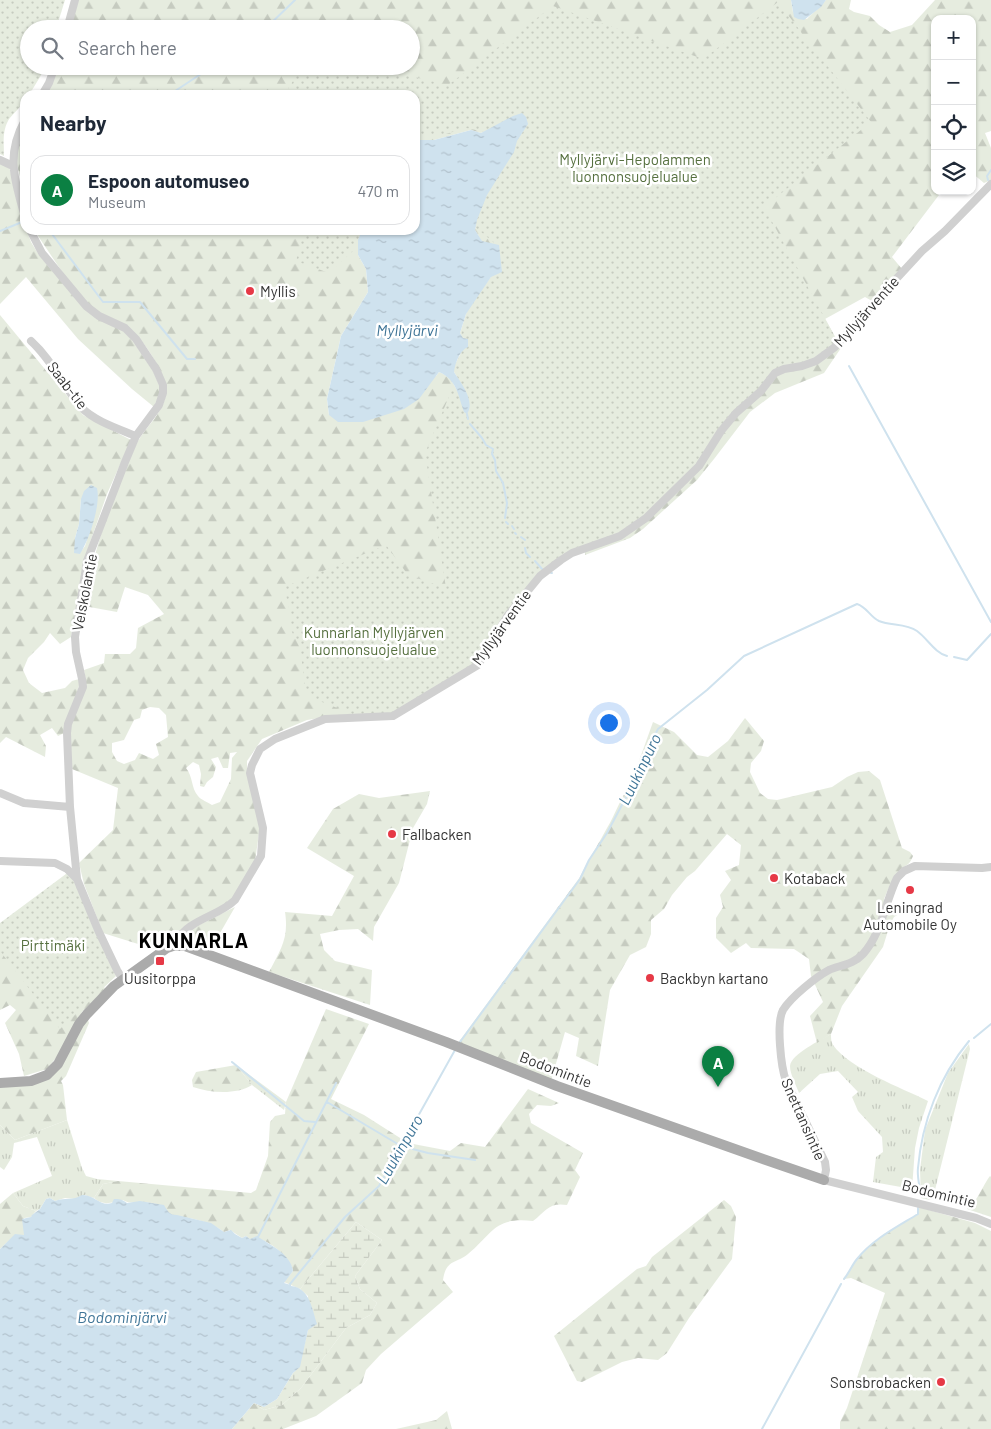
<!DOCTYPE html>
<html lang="en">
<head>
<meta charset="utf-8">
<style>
  :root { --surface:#fff; --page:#f2f2f3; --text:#1f2937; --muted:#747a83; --line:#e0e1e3; --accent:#0b8043 }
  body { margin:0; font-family:Barlow,sans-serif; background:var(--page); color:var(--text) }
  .controls { position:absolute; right:15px; top:15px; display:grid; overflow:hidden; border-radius:10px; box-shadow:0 1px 4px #0004 }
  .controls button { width:45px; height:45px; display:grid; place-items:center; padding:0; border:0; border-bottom:1px solid var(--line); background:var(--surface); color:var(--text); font:25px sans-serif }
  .you { position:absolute; left:608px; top:722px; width:18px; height:18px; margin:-12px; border:4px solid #fff; border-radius:50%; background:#1a73e8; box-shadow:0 0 0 8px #1a73e833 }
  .badge { display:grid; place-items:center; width:32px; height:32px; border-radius:50%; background:var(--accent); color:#fff; font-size:16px; font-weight:700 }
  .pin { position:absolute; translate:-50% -41px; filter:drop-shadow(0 1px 2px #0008) }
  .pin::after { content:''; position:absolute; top:26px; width:18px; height:15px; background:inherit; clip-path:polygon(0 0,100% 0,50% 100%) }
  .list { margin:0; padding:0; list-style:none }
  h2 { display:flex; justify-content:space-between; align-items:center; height:65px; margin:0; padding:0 20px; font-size:21px }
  h2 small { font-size:16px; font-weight:400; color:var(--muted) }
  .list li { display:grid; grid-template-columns:32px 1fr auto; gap:15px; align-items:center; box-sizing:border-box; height:70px; margin:0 10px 10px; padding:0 10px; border:1px solid var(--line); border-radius:15px }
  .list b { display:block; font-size:19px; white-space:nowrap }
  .list p { margin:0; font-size:16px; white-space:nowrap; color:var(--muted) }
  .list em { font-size:16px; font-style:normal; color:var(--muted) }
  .icon { flex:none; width:28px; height:28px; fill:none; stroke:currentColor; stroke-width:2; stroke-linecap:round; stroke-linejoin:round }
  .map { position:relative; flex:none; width:991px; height:1429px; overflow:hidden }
  .search { position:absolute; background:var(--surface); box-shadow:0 1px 4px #0004; left:20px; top:20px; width:400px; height:55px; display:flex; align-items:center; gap:12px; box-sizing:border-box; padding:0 18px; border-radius:28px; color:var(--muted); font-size:19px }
  .panel { position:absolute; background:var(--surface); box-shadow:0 1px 4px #0004; left:20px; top:90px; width:400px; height:145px; border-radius:15px }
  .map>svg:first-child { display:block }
  .grass { fill:url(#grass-tufts) }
  .forest { fill:url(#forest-firs); fill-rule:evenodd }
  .wetland { fill:url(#wetland-marsh) }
  .park { fill:url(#park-dots) }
  .water { fill:url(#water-ripples) }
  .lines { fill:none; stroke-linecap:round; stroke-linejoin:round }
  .stream { stroke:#cfe2ee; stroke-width:2 }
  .minor { stroke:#d0d0d0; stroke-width:8 }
  .major { stroke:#ababab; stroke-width:10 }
  .poi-dot { fill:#e63946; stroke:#fff; stroke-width:2 }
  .labels { text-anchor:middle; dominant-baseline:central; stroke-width:5; stroke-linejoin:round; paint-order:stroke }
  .park-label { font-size:15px; fill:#56703f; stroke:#fff }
  .poi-label { font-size:15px; fill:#333; stroke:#fff; text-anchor:start }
  .street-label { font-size:15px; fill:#333; stroke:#fff }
  .water-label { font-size:16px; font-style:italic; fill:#3f7597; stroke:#fff }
  .district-label { font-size:20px; font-weight:bold; letter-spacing:1px; fill:#000; stroke:#fff }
</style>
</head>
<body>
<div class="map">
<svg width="991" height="1429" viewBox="0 0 991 1429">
  <defs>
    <pattern id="grass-tufts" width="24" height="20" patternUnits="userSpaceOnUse" patternTransform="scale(1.25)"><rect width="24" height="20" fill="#e6ecdf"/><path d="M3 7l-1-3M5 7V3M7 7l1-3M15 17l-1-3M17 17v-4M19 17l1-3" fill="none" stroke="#c6cbc0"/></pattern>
    <pattern id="forest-firs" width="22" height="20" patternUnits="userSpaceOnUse" patternTransform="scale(1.25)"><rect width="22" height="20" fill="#e6ecdf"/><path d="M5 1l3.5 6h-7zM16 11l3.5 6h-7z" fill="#c6cbc0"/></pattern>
    <pattern id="wetland-marsh" width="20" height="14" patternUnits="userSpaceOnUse" patternTransform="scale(1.25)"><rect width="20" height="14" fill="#e6ecdf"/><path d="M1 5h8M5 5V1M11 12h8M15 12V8" fill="none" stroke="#c6cbc0"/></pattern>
    <pattern id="park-dots" width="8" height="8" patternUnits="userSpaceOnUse" patternTransform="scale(1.25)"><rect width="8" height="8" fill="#e6ecdf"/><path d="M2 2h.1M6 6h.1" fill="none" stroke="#c6cbc0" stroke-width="1.8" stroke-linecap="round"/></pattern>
    <pattern id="water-ripples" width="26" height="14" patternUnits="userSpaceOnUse" patternTransform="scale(1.25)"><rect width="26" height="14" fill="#cfe2ee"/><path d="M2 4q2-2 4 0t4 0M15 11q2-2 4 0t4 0" fill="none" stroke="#b2c2cd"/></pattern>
  </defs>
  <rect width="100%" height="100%" fill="#fff"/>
  <path class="grass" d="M 831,1034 C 831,1038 831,1042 833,1045 C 850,1069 902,1088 928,1101 L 919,1128 L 915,1148 L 912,1189 L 873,1182 L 876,1157 L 883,1152 L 882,1137 L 858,1111 L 852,1097 L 858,1092 L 838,1071 L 820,1074 L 799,1093 C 796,1085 790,1074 790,1066 C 791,1054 821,1040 831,1034 Z
    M 969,1044 L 970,1049 L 933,1198 L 930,1200 L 921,1198 L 920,1170 L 925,1130 L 948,1073 Z
    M 236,1065 L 286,1102 L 284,1110 L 252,1085 Z
    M 67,1120 L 82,1168 L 86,1176 L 97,1179 L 118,1181 L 103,1184 L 94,1198 L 84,1195 L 76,1199 L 65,1198 L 55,1201 L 50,1198 L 46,1199 L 40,1209 L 36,1211 L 23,1206 L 13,1193 L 52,1176 L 37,1137 L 14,1143 L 12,1157 L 4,1170 L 0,1167 L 0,1125 L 15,1140 Z"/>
  <path class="forest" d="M 78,0 L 791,0 L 793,12 L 807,19 C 813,12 820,8 826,0 L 851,0 L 849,9 L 854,12 L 870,16 L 879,25 L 890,32 L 912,25 L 935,0 L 991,0 L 991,131 L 985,133 L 991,148 L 991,180 L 984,183 L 972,173 L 972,19 L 935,19 L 935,191 L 942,191 L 892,257 L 902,269 L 872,301 L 865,297 L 825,319 L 841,348 L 824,373 L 775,393 L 750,412 L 714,459 L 697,480 L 643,529 L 630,538 L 585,555 L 585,545 L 561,556 L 389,714 L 333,716 L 307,720 L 262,739 L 247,761 L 247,774 L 260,827 L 255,861 L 232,900 L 181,931 L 173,930 L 161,939 L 154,949 L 103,933 L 84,884 L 79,863 L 113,830 L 118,788 L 72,769 C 71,755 68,739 71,726 C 76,705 90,694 84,670 L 104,663 L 105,654 L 130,654 L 136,648 L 138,628 L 164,614 L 148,595 L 125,587 L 117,612 L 84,606 C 93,550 112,497 136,445 C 144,428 164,413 166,393 C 168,379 148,347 138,337 C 126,326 106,320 93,308 C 73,291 54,259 38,236 L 37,230 L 362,230 L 358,255 L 366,269 L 368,292 L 341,336 L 327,399 L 329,415 L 436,376 L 439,372 C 449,376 453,381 457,391 L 463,338 L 460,333 L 466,314 L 491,277 L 482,242 L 475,230 L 498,125 L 481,133 L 471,130 L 434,140 L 415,140 L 415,95 L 46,95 L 58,66 L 411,66 L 411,29 L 70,29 ZM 150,707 L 159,708 L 166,715 L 168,737 L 156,744 L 159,755 L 153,759 L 139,753 L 135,760 L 124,764 L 117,761 L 112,752 L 112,743 L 124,740 L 134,720 L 140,718 L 142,710 ZM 237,752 L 232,758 L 231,779 L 220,802 L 212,805 C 208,802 201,800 198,796 C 191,788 193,776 186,768 L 193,762 L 199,765 L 201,774 L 200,786 L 204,787 L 207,782 L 213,777 L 216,767 L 211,759 L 218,757 L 223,768 L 228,768 L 230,753 Z
    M 25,126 L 25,195 L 16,162 L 17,150 Z
    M 0,163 L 9,166 L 22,218 L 31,242 L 39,255 L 84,308 L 123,331 L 133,341 L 153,371 L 159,385 L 160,393 L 154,407 L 132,389 L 78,339 L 26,277 L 0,304 Z
    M 0,315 L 83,415 L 131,440 L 107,494 L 84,560 L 71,637 L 60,644 L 50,633 L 44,642 L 28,658 L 23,670 L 29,683 L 42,693 L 65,688 L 72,681 L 79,679 L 79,686 L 64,733 L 58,736 L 52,728 L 40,735 L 46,746 L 45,757 L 6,737 L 0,743 ZM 81,499 L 95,514 L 85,546 L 79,554 L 75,538 L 79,524 Z
    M 745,718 L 764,741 L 761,751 L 751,763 L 750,772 L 760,793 L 768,799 L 777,800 L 832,787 L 847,777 L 858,772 L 869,771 L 880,780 L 902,848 L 910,852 L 913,856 C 909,866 907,864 900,870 C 892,878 888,890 884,899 L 899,914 L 894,917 L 890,924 L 883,947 L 842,1006 L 831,1034 L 817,1043 L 810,1016 L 823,1002 L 811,976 L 809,959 L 794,949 L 751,948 L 746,943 L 731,953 L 716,938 L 716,918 L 723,907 L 720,895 L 731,880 L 725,871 L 739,865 L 741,845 L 727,834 L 695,871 L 687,877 L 672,895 L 664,909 L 651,920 L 651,934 L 646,947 L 630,955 L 610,990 L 598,1066 L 576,1056 L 579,1038 L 565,1032 L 551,1081 L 458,1043 L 580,877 C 588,860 598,845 607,828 C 615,815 620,798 630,786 L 653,722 L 674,732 L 697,755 L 708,757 L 728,741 Z
    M 430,791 L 427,804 L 413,828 L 399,883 L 374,927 L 373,941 L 358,929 L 339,930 L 320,934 L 324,950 L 335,961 L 372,970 L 370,1005 L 269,972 C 281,949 289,938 285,912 L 332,916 L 354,876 L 307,848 L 333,809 L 359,794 L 379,798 Z
    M 235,907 L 212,947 L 184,937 L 195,927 Z
    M 0,923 L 94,963 L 105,989 L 82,1012 L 59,1054 L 47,1069 L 24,1076 L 19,1054 L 5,1023 L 16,1010 L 10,1005 L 0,1010 Z
    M 326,1009 L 369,1024 L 331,1099 L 364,1115 L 408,1143 L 450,1151 L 461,1143 L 485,1147 L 528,1089 L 559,1103 L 551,1106 L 537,1105 L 529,1114 L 531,1123 L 583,1153 L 575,1170 L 580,1177 L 567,1205 C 549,1202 546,1211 533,1221 C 494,1217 494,1232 468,1254 C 456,1264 446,1259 443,1280 L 453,1292 L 381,1354 L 366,1370 L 362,1383 L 316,1416 L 283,1429 L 232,1429 L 254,1403 L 264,1410 L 282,1405 L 301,1388 L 346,1328 L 370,1315 L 377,1303 L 360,1289 L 355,1276 L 382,1240 L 356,1222 L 300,1289 L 284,1282 L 293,1271 C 291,1258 264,1234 250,1239 L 246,1236 L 242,1238 L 230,1230 L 224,1232 C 210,1221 190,1218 173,1215 C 166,1213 160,1205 153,1203 C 144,1201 129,1205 123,1200 C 111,1203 103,1206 94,1198 L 103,1184 L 118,1181 L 251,1193 L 256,1190 L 268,1156 L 270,1122 L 275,1116 L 285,1114 L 286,1102 Z
    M 87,1017 L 89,1023 L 66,1076 L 61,1081 L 63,1085 L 67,1120 L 15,1140 L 0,1125 L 0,1085 L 47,1077 Z
    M 236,1065 L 252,1085 C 236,1095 211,1093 193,1087 L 192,1080 L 196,1072 Z
    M 990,1176 L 991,1177 L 991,1217 L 967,1209 C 976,1204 983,1185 990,1176 Z
    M 13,1193 L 23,1206 L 36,1211 L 31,1217 L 24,1218 L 24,1235 L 15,1235 L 0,1249 L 0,1204 Z
    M 724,1200 L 731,1206 L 736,1217 L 732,1259 L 689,1318 L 667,1353 L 658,1360 L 638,1358 L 622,1362 L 582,1382 L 577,1381 L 554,1336 L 637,1269 L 646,1266 L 652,1257 Z
    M 918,1207 L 975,1223 L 991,1231 L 991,1429 L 840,1429 L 840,1422 L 847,1408 L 885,1293 L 851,1278 L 844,1279 C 848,1273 852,1265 857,1259 C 873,1239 897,1227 918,1214 Z
    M 447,1411 L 452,1429 L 396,1429 L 436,1420 Z"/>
  <path class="wetland" d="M 356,1222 L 382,1240 L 355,1276 L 360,1289 L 377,1303 L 370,1315 L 346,1328 L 301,1388 L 282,1405 L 264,1410 L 254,1403 L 264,1407 L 277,1399 L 293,1373 L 299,1367 L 308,1330 L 308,1296 L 300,1289 Z"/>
  <path class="park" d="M 0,0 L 65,0 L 56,29 L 29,29 L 29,66 L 45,66 L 40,77 L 29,95 L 25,95 C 25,106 13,112 8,121 C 2,132 4,145 4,156 L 0,154 Z
    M 778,2 L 871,122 L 764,207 L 838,342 L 808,361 L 778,368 L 703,457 L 633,528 L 571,554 L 537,579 L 479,663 L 393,714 L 355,715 L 317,700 L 299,686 L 305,684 L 300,648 L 289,626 L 290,612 L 284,587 L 386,545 L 408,575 L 446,588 L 425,453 L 451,392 L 454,387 L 457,391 L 466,392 L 454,372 L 454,366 L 463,349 L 463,338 L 461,335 L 468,307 L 491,277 L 502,271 L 498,246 L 475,227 L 491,133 L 466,128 L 439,136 L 415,136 L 415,95 L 284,95 L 298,73 L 326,66 L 367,66 L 448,85 L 553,6 L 703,59 Z
    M 304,230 L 362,230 L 354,250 L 329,273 L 296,261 Z
    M 70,871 L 116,976 L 60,1029 L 0,951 L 0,923 Z"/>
  <path class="water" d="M 791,0 L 826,0 L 821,7 L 804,20 L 798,19 L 794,17 Z
    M 522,113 L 526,117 L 528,124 L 517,141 L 514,152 L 487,195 L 477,220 L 475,230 L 482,241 L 499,245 L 502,272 L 491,277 L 466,314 L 460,333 L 463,338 L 468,339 L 468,347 C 460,350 455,363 454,372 C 460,382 476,401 467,414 L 464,412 C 458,395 457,380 439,372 L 419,399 L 404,409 L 363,422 L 338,422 L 329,415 L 327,399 L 341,336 L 368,292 L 366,269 L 358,255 L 358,240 L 362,230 L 415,230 L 415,140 L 434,140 L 471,130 L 481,133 L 513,116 Z
    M 91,485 L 97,488 C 101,505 89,540 80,554 L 74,553 L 75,538 L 79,524 L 81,499 L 84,491 Z
    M 82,1195 C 94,1194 100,1207 112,1203 L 114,1199 C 119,1199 122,1199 127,1203 L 140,1201 L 164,1205 C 168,1212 170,1215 177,1215 L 211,1223 L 224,1232 L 231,1230 L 235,1234 L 242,1238 L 246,1236 L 250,1239 L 257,1236 C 270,1245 291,1254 293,1271 L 284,1283 L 291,1285 L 291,1286 C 310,1288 312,1309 317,1324 L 308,1330 L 300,1367 L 293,1373 L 277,1399 L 264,1407 L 254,1403 L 232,1429 L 0,1429 L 0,1249 L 15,1234 L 24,1235 L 22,1219 L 31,1217 L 32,1215 L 40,1209 L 46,1199 L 50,1198 L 55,1201 C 65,1197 73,1201 82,1195 Z"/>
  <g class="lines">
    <path class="stream" d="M 265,29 L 295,0
      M 169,95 L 213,66
      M 988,180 L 987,176 L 991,170
      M 49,230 L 103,302 L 140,302 L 187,359 L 195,359
      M 0,231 L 22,222
      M 849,366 L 991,622
      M 467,414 L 468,419
      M 470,424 L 482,438 L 486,445 L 493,449 L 492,454 L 495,460 L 496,471 L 503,483 L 507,503 L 505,518
      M 506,522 L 508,524
      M 512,526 L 514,529
      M 515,533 L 516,534
      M 521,537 L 525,540
      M 525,548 L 526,553 L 530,557
      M 535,561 L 542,569
      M 551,573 L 552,573
      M 954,657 L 967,660 L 991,634
      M 974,1038 L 991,1024
      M 460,1042 L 580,879 L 589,860 L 607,833 L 632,786 L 646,751 L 658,729 L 707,690 L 744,656 L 857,604 C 867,607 870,617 879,621 C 891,626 906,623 917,631 C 927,638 935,653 947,656
      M 232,1062 L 304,1121 L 315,1122
      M 327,1102 L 401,1146 L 428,1153 L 475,1160
      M 920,1190 C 919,1183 917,1175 918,1168 C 922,1122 939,1077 969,1041
      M 258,1237 L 336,1083
      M 844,1279 C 849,1273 852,1265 857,1259 C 873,1239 897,1227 918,1214 L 918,1207
      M 290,1284 L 345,1217 L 379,1186 L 455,1050
      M 762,1429 L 841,1284"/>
    <path class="minor" d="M 67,29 L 75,0
      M 42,95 L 49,83 L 55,66
      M 25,120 C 5,156 15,181 25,217
      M 0,160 L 13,166
      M 30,230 L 42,253 L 86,306 L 99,316 L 125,328 L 136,339 L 156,369 L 163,385 L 163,393 L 159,405 L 136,436 L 125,462 L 87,561 L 75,637 L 76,652 L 82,679 L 83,687 L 68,724 L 67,733 L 70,807 L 77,879 L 98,930 L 117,970 L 123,980
      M 31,341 C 52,360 63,386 81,407 C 94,421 119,429 136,436
      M 0,793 L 24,803 L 70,807
      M 0,861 L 55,863 L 67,869 L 77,879
      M 991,867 L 982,868 L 915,866 L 904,871 L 897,878 C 885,902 882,933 863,954 C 854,964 841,965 829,970 C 816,977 791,997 783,1010 C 776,1023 781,1067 786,1081 L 825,1162 L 826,1170 L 824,1180 L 976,1218 L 991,1224
      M 173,946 C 178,938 183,931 191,926 C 205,916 223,912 235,900 L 261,856 L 263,828 L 250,773 L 252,765 L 260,749 L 275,739 L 325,719 L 393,716 L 478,665 L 508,615 L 540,576 L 561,560 L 572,553 L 620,536 L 646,518 L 699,466 L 721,431 L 736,413 L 761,391 L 775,373 L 784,369 L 802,366 L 816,361 L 835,347 L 861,317 L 922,251 L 945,231 L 991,184"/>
    <path class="major" d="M 0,1083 L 31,1081 L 47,1075 L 58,1064 L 79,1024 L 87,1014 L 114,986 L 167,948 L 173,946 L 185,946 L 446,1042 L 557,1086 L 763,1159 L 824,1180"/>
  </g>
  <g class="poi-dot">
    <circle cx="250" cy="291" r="5"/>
    <circle cx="392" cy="834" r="5"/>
    <circle cx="774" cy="878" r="5"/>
    <circle cx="910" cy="890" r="5"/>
    <rect x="155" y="956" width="10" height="10" rx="2.5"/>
    <circle cx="650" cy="978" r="5"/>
    <circle cx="941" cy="1382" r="5"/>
  </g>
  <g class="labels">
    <g class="park-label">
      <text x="635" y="159">Myllyjärvi-Hepolammen<tspan x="635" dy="17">luonnonsuojelualue</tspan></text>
      <text x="374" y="632">Kunnarlan Myllyjärven<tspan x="374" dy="17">luonnonsuojelualue</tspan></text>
      <text x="53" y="945">Pirttimäki</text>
    </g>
    <g class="poi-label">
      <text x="260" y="291">Myllis</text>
      <text x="402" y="834">Fallbacken</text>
      <text x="784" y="878">Kotaback</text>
      <text x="910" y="907" text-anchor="middle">Leningrad<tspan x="910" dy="17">Automobile Oy</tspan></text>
      <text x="160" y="978" text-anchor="middle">Uusitorppa</text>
      <text x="660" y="978">Backbyn kartano</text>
      <text x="931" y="1382" text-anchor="end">Sonsbrobacken</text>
    </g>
    <g class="street-label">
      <text transform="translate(866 311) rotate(-48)">Myllyjärventie</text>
      <text transform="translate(68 385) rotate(52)">Saab-tie</text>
      <text transform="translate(84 592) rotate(-79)">Velskolantie</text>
      <text transform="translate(501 627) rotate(-54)">Myllyjärventie</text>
      <text transform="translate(556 1069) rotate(21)">Bodomintie</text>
      <text transform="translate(804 1119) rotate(66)">Snettansintie</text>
      <text transform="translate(939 1193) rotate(14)">Bodomintie</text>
    </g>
    <g class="water-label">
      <text x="407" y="329">Myllyjärvi</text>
      <text transform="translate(639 769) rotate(-64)">Luukinpuro</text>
      <text transform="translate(399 1149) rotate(-60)">Luukinpuro</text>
      <text x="122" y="1316">Bodominjärvi</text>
    </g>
    <g class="district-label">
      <text x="194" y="940">KUNNARLA</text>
    </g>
  </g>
</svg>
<div class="controls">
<button>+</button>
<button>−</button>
<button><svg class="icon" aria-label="locate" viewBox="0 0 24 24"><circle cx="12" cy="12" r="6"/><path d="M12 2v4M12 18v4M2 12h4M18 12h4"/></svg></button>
<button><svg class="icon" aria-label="layers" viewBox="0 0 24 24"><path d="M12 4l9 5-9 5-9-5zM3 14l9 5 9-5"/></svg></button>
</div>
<div class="you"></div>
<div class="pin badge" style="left:718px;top:1087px">A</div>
<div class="search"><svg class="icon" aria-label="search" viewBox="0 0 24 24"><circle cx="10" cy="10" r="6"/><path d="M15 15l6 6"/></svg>Search here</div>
<section class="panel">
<h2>Nearby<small></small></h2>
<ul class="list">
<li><span class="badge">A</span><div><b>Espoon automuseo</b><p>Museum</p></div><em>470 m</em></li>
</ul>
</section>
</div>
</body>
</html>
